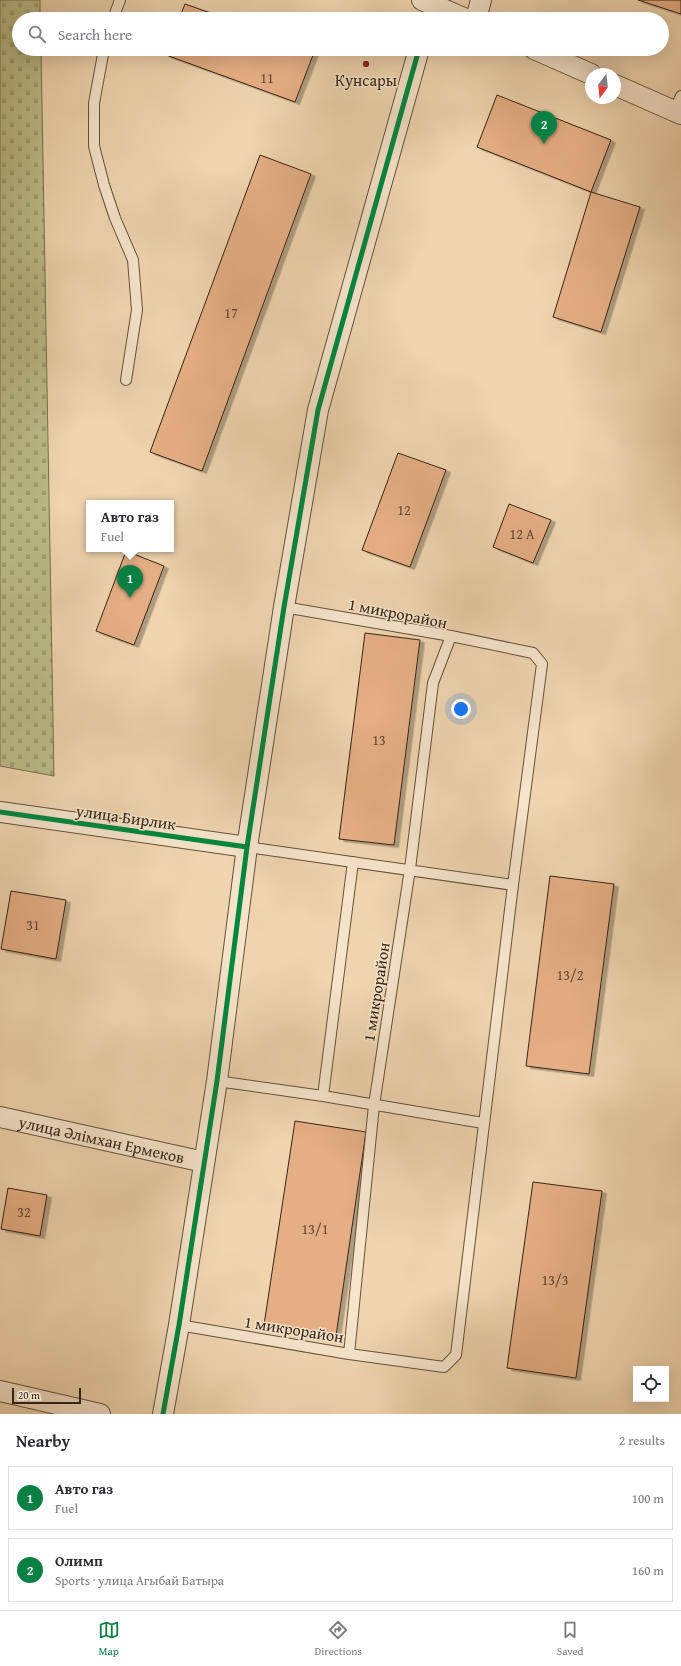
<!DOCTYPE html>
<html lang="en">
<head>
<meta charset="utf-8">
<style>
  :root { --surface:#fff; --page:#f2f2f3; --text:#2b2b33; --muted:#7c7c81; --line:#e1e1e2; --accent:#0b8043 }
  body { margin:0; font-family:"Gentium Book Plus",serif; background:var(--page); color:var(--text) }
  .controls { position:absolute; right:12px; bottom:12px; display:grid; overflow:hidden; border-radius:0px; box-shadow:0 4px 16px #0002 }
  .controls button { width:36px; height:36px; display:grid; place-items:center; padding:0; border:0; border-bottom:1px solid var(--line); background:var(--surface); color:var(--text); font:20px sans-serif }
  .compass { position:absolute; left:585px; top:68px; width:36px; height:36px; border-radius:50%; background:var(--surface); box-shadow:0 4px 16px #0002; rotate:195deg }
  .scale { position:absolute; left:12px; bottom:10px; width:69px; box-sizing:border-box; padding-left:4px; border:2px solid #342515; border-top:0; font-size:11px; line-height:14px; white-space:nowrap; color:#342515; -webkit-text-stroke:3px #f5e3ca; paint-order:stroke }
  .you { position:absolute; left:461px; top:709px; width:14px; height:14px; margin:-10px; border:3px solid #fff; border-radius:50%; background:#1a73e8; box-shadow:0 0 0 6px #1a73e833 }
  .badge { display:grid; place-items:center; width:26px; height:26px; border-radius:50%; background:var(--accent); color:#fff; font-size:13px; font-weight:700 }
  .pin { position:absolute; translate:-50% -33px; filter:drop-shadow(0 1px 2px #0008) }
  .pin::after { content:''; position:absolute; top:21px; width:14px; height:12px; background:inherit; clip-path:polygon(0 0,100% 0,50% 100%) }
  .popup { position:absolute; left:86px; top:500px; width:88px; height:52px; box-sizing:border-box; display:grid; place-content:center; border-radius:0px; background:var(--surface); filter:drop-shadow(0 1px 3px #0005); font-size:13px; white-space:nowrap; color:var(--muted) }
  .popup b { font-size:15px; color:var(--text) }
  .popup::after { content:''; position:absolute; left:50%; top:100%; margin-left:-8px; border:8px solid transparent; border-top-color:var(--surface) }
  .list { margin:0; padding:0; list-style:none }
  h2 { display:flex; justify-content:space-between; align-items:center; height:52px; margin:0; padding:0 16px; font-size:17px }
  h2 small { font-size:13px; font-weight:400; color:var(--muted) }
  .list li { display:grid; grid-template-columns:26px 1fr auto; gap:12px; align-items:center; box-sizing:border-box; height:64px; margin:0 8px 8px; padding:0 8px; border:1px solid var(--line); border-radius:0px }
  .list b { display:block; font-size:15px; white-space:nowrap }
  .list p { margin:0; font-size:13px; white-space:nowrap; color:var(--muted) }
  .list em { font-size:13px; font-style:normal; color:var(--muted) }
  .icon { flex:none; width:22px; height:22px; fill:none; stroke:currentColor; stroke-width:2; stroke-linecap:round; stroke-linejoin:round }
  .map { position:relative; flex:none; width:681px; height:1414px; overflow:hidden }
  .search { position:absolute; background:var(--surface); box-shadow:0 4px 16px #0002; left:12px; right:12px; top:12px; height:44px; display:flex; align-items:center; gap:10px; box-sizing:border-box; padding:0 14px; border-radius:22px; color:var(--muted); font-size:15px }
  .sheet { height:196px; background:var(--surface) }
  nav { display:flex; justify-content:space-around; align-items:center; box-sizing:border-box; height:56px; border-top:1px solid var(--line); background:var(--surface); font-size:11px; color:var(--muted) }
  nav a { display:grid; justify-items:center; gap:2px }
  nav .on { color:var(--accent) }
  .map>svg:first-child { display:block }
  .cemetery { fill:url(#cemetery-stones); stroke:#78704f }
  .building { fill:#e6ae84; stroke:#342515; filter:url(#shadow) }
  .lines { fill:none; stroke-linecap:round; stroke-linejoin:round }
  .lane-casing { stroke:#63513b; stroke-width:12 }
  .street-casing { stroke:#63513b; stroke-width:22 }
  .lane { stroke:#f5e3ca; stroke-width:10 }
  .street { stroke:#f5e3ca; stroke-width:20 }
  .cycleway-casing { stroke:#f5e3ca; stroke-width:8 }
  .cycleway { stroke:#00873e; stroke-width:5 }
  .poi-dot { fill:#8f2418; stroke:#f5e3ca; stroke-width:1.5 }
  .labels { text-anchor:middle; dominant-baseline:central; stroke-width:3; stroke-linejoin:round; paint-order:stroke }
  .number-label { font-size:14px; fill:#604731 }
  .poi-label { font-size:16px; fill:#342515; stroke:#f5e3ca }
  .street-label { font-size:16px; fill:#342515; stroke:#f5e3ca }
</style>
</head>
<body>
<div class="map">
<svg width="681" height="1414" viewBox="0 0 681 1414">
  <defs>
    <pattern id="cemetery-stones" width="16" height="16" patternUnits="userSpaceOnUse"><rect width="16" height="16" fill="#bbbc89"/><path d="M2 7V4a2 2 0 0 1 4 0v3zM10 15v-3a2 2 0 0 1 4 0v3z" fill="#a1a175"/></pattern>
    <filter id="shadow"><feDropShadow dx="4.5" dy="2.5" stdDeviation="0" flood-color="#0004"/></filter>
  </defs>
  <rect width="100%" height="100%" fill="#efd4ae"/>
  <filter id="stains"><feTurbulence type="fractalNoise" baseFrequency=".005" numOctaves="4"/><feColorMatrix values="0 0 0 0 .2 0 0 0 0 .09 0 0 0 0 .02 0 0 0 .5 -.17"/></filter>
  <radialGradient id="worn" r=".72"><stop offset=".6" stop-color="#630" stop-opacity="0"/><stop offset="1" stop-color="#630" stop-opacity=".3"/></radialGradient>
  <path class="cemetery" d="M 0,0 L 40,0 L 40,19 L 19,19 L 19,49 L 41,49 L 54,776 L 0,766 Z"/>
  <path class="building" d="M 638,0 L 681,0 L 681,14 Z
    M 185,4 L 228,19 L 179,19 Z
    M 168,49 L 311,49 L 315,50 L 295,102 L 166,55 Z
    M 497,95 L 611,140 L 591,192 L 477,147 Z
    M 260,155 L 311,174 L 202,471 L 150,452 Z
    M 591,192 L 640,207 L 601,332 L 553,317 Z
    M 398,453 L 446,470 L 410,567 L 362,550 Z
    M 509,504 L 551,520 L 533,563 L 493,547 Z
    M 126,551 L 164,566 L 134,645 L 96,631 Z
    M 365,633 L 420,640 L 394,845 L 339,839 Z
    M 550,876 L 614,884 L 589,1074 L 526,1066 Z
    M 11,891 L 66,900 L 56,959 L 1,949 Z
    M 295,1121 L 366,1132 L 336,1336 L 264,1325 Z
    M 533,1182 L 602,1191 L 576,1378 L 507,1368 Z
    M 8,1188 L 47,1195 L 40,1236 L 1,1229 Z"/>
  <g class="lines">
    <g class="lane-casing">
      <path id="lane" d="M 113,19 L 120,0
        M 104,49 L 94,103 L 94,146 L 104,185 L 115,218 L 133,260 L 137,310 L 126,380
        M 674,111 L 681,96
        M 247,847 L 513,885
        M 217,1081 L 323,1096 L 483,1123
        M 323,1096 L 353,862
        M 179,1325 L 349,1354 L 374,1105 L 410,869 L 433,683 L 451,636 L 284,607
        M 349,1354 L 444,1367 L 456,1355 L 513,885 L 542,664 L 533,653 L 451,636"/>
    </g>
    <g class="street-casing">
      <g id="street">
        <path d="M 422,0 L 466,19"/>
        <path d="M 476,19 L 481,0"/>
        <path d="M 534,49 L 591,74"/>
        <path d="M 615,85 L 681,114"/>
        <path d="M 0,812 L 247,847"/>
        <path id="s1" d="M 0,1117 L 204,1162"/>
        <path d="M 0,1391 L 100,1414"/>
        <path d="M 163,1414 L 179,1325 L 217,1081 L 247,847 L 284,607 L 318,410 L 419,49"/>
      </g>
    </g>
    <use href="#lane" class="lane"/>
    <use href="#street" class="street"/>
    <g class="cycleway-casing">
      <path id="cycleway" d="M 0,812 L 247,847
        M 163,1414 L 179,1325 L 217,1081 L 247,847 L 284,607 L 318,410 L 419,49"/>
    </g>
    <use href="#cycleway" class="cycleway"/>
  </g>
  <circle class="poi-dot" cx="366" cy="64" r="4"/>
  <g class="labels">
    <g class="number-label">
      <text x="267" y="78">11</text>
      <text x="231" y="313">17</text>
      <text x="404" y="510">12</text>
      <text x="522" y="534">12 А</text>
      <text x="379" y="740">13</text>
      <text x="33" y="925">31</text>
      <text x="570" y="975">13/2</text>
      <text x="24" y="1212">32</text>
      <text x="315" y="1229">13/1</text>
      <text x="555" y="1280">13/3</text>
    </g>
    <g class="poi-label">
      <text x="366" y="80">Кунсары</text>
    </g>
    <g class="street-label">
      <text transform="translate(398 613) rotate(11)">1 микрорайон</text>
      <text transform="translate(126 817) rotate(8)">улица Бирлик</text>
      <text transform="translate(376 992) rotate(-81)">1 микрорайон</text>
      <text stroke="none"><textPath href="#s1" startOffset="104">улица Әлімхан Ермеков</textPath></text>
      <text transform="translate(294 1329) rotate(9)">1 микрорайон</text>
    </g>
  </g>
  <rect width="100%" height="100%" filter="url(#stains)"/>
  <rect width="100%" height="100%" fill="url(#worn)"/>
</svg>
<div class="controls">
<button><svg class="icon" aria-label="locate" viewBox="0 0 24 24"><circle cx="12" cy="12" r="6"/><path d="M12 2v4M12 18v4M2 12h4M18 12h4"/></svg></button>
</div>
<svg class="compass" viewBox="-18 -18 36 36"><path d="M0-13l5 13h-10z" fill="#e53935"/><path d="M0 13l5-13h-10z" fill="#7c7c81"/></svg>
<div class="scale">20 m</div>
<div class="you"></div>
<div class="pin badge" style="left:130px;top:598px">1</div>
<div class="popup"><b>Авто газ</b>Fuel</div>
<div class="pin badge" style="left:544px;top:144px">2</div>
<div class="search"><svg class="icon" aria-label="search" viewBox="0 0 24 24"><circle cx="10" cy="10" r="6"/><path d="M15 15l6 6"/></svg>Search here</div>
</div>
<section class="sheet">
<h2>Nearby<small>2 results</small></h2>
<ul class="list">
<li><span class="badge">1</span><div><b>Авто газ</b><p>Fuel</p></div><em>100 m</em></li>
<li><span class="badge">2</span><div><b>Олимп</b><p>Sports · улица Агыбай Батыра</p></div><em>160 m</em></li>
</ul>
</section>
<nav>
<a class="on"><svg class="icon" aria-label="map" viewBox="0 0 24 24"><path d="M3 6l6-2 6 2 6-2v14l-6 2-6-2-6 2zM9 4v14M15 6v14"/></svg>Map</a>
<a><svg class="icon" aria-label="directions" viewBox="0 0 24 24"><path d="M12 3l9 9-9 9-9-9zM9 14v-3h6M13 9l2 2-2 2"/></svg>Directions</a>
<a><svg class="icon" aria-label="saved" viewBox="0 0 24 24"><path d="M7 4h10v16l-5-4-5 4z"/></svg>Saved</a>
</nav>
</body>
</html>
